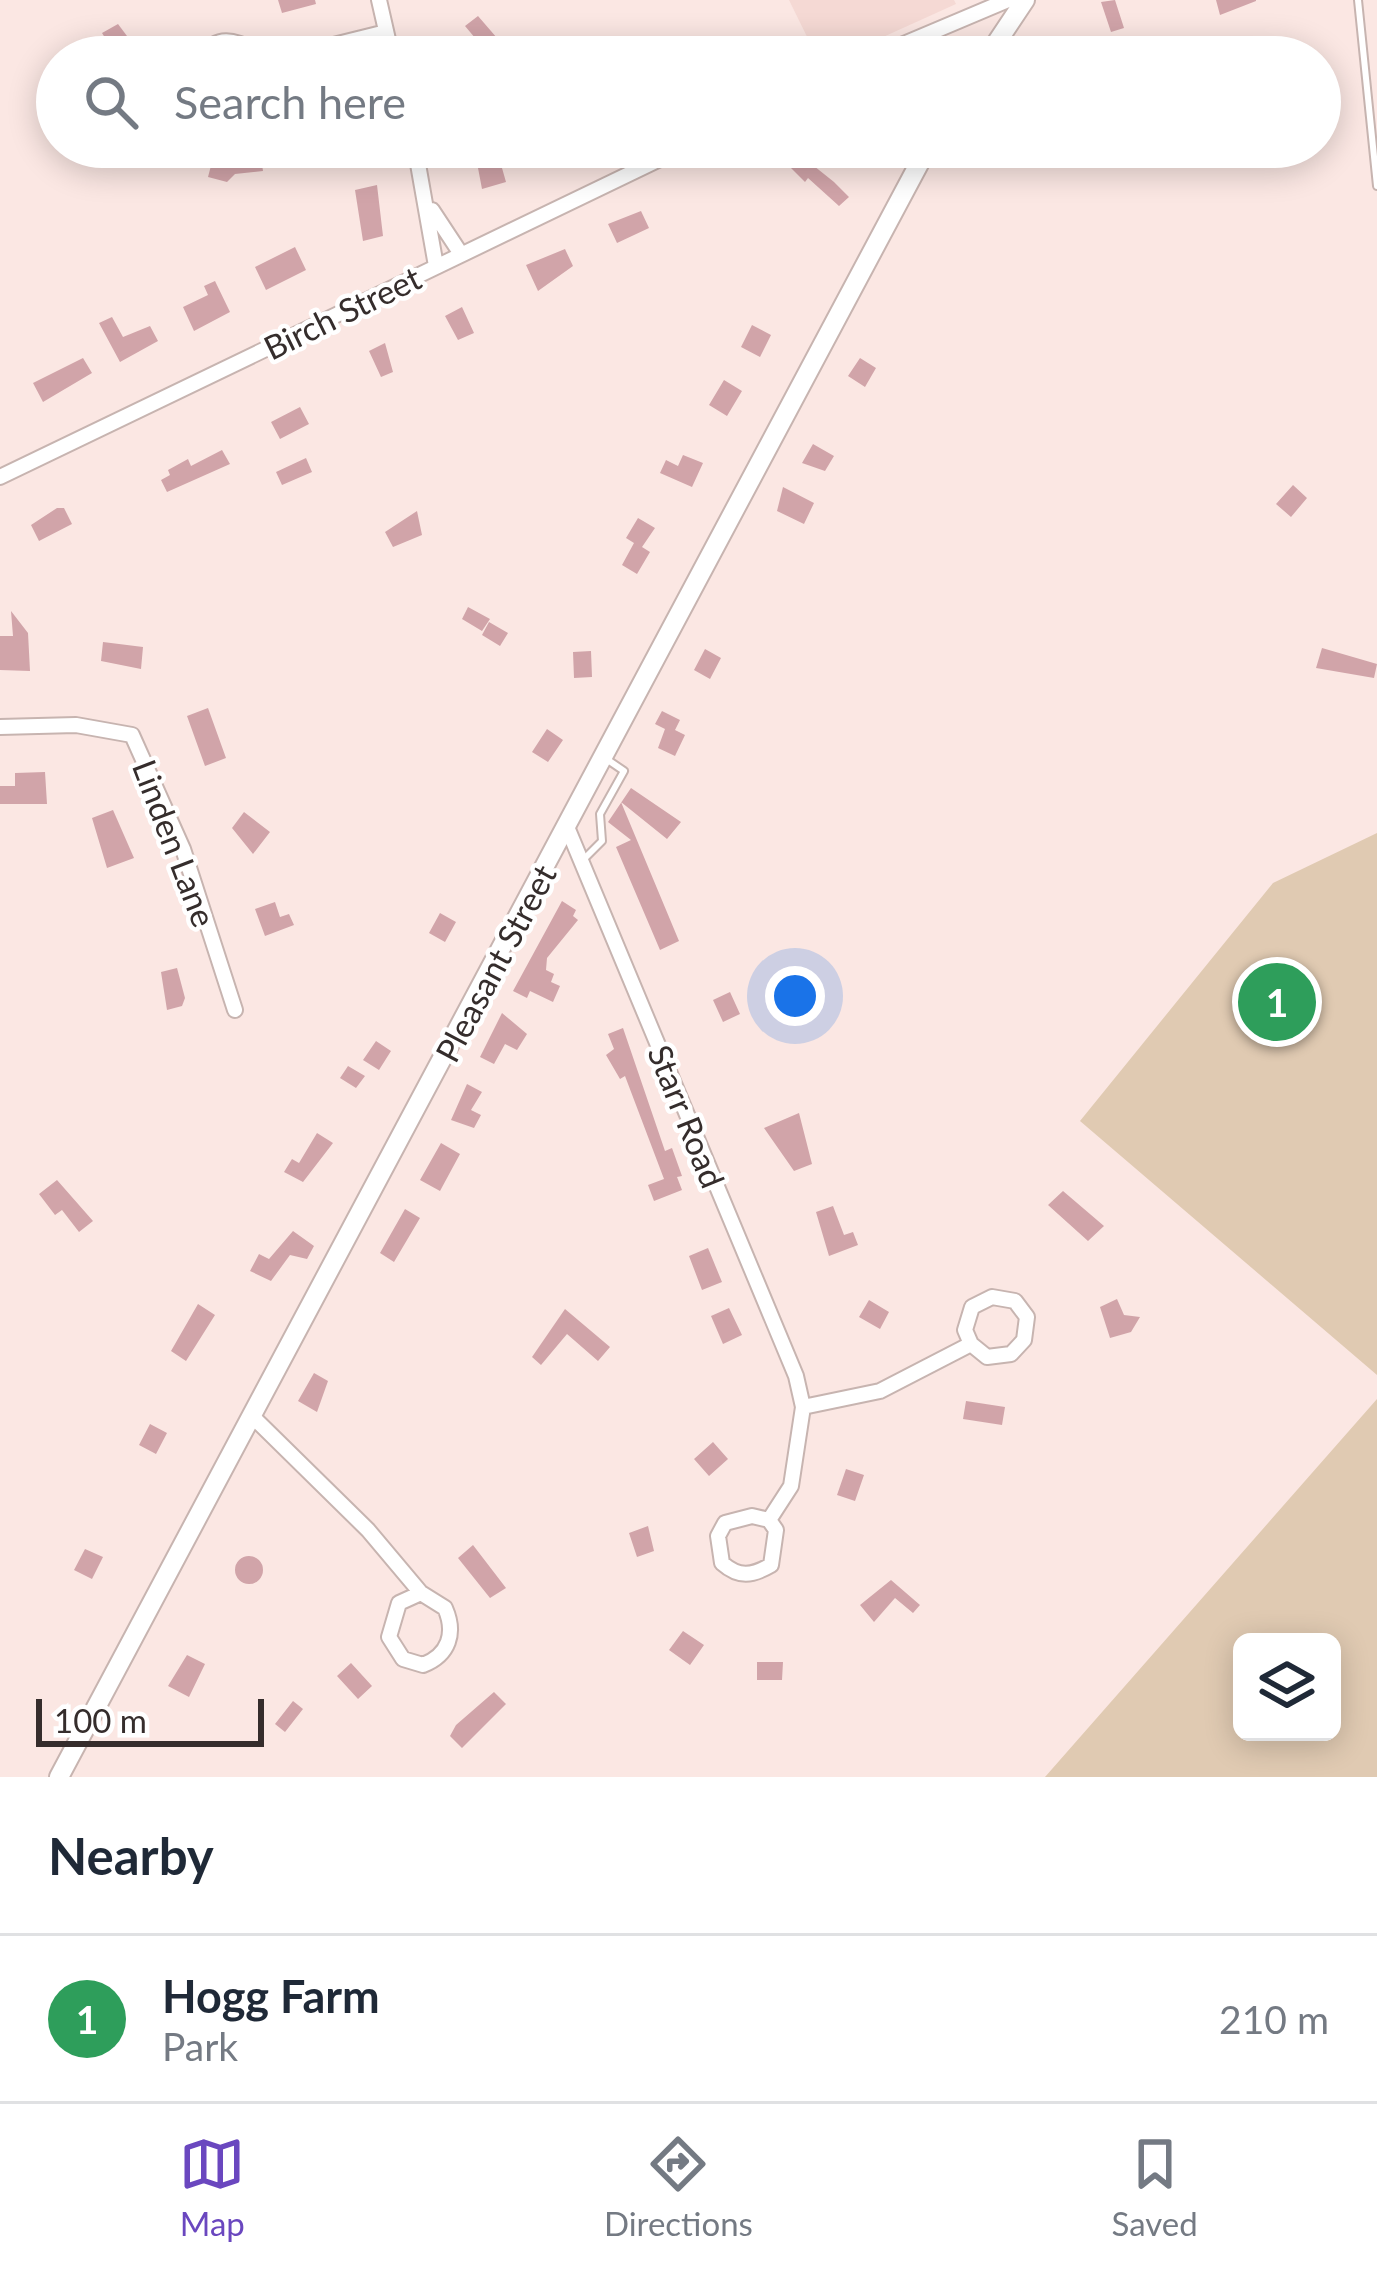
<!DOCTYPE html>
<html lang="en">
<head>
<meta charset="utf-8">
<style>
  :root { --surface:#fff; --page:#f6f6f7; --text:#1f2937; --muted:#747a83; --line:#e0e1e3; --accent:#6a47bf }
  body { margin:0; font-family:Lato,sans-serif; background:var(--page); color:var(--text) }
  .controls { position:absolute; right:36px; bottom:36px; display:grid; overflow:hidden; border-radius:18px; box-shadow:0 6px 30px #0003 }
  .controls button { width:108px; height:108px; display:grid; place-items:center; padding:0; border:0; border-bottom:3px solid var(--line); background:var(--surface); color:var(--text); font:60px sans-serif }
  .scale { position:absolute; left:36px; bottom:30px; width:228px; box-sizing:border-box; padding-left:12px; border:6px solid #352d2c; border-top:0; font-size:33px; line-height:42px; white-space:nowrap; color:#352d2c; -webkit-text-stroke:9px #fff; paint-order:stroke }
  .you { position:absolute; left:795px; top:996px; width:42px; height:42px; margin:-30px; border:9px solid #fff; border-radius:50%; background:#1a73e8; box-shadow:0 0 0 18px #1a73e833 }
  .badge { display:grid; place-items:center; width:78px; height:78px; border-radius:50%; background:var(--accent); color:#fff; font-size:39px; font-weight:700 }
  .pin { position:absolute; translate:-50% -50%; border:6px solid #fff; box-shadow:0 3px 12px #0006 }
  .list { margin:0; padding:0; list-style:none }
  h2 { display:flex; justify-content:space-between; align-items:center; height:156px; margin:0; padding:0 48px; font-size:51px }
  h2 small { font-size:39px; font-weight:400; color:var(--muted) }
  .list li { display:grid; grid-template-columns:78px 1fr auto; gap:36px; align-items:center; box-sizing:border-box; height:168px; padding:0 48px; border-top:3px solid var(--line) }
  .list b { display:block; font-size:45px; white-space:nowrap }
  .list p { margin:0; font-size:39px; white-space:nowrap; color:var(--muted) }
  .list em { font-size:39px; font-style:normal; color:var(--muted) }
  .icon { flex:none; width:66px; height:66px; fill:none; stroke:currentColor; stroke-width:2; stroke-linecap:round; stroke-linejoin:round }
  .map { position:relative; flex:none; width:1377px; height:1777px; overflow:hidden }
  .search { position:absolute; background:var(--surface); box-shadow:0 6px 30px #0003; left:36px; right:36px; top:36px; height:132px; display:flex; align-items:center; gap:30px; box-sizing:border-box; padding:0 42px; border-radius:66px; color:var(--muted); font-size:45px }
  .sheet { height:324px; background:var(--surface) }
  nav { display:flex; justify-content:space-around; align-items:center; box-sizing:border-box; height:168px; border-top:3px solid var(--line); background:var(--surface); font-size:33px; color:var(--muted) }
  nav a { display:grid; justify-items:center; gap:6px }
  nav .on { color:var(--accent) }
  .map>svg:first-child { display:block }
  .built { fill:#f5d9d4 }
  .green { fill:#e0cab2; fill-rule:evenodd }
  .building { fill:#d1a4a9 }
  .lines { fill:none; stroke-linecap:round; stroke-linejoin:round }
  .lane-casing { stroke:#c7b4b0; stroke-width:10 }
  .street-casing { stroke:#c7b4b0; stroke-width:18 }
  .secondary-casing { stroke:#c7b4b0; stroke-width:22 }
  .lane { stroke:#fff; stroke-width:6 }
  .street { stroke:#fff; stroke-width:14 }
  .secondary { stroke:#fff; stroke-width:18 }
  .labels { text-anchor:middle; dominant-baseline:central; stroke-width:9; stroke-linejoin:round; paint-order:stroke }
  .street-label { font-size:33px; fill:#352d2c; stroke:#fff }
</style>
</head>
<body>
<div class="map">
<svg width="1377" height="1777" viewBox="0 0 1377 1777">
  <rect width="100%" height="100%" fill="#fbe7e3"/>
  <path class="built" d="M 789,0 L 954,0 L 956,4 L 839,57 L 817,57 Z"/>
  <path class="green" d="M 1377,833 L 1377,1375 L 1080,1121 L 1273,883 Z
    M 1377,1399 L 1377,1777 L 1045,1777 ZM 1332,1642 L 1332,1732 L 1242,1732 L 1242,1642 Z"/>
  <path class="building" d="M 278,0 L 315,0 L 316,4 L 282,13 Z
    M 1115,0 L 1124,28 L 1111,32 L 1101,2 Z
    M 1216,0 L 1256,0 L 1256,1 L 1220,15 Z
    M 478,16 L 497,38 L 499,57 L 491,57 L 465,26 Z
    M 118,24 L 139,52 L 131,57 L 117,57 L 102,33 Z
    M 474,147 L 496,147 L 506,182 L 482,189 Z
    M 794,150 L 834,182 L 849,197 L 839,206 L 808,178 L 805,182 L 783,160 Z
    M 260,151 L 263,171 L 235,174 L 227,182 L 208,177 L 213,158 L 234,164 L 233,155 Z
    M 377,185 L 383,236 L 363,241 L 355,190 Z
    M 641,211 L 649,228 L 617,243 L 608,224 Z
    M 295,247 L 306,270 L 266,290 L 255,267 Z
    M 565,249 L 573,266 L 538,291 L 526,265 Z
    M 215,281 L 230,312 L 194,331 L 183,307 L 208,295 L 204,286 Z
    M 462,307 L 474,333 L 458,340 L 445,316 Z
    M 112,317 L 123,337 L 150,326 L 158,341 L 120,362 L 99,323 Z
    M 752,325 L 771,335 L 760,357 L 741,347 Z
    M 385,343 L 393,372 L 381,377 L 369,351 Z
    M 83,358 L 92,373 L 43,402 L 33,383 Z
    M 860,358 L 876,368 L 865,387 L 848,376 Z
    M 724,380 L 742,391 L 727,416 L 709,405 Z
    M 300,407 L 309,424 L 280,439 L 271,422 Z
    M 813,444 L 834,456 L 825,471 L 802,463 Z
    M 222,450 L 230,464 L 167,492 L 161,480 L 170,475 L 168,470 L 188,459 L 191,466 Z
    M 683,455 L 703,463 L 692,487 L 660,473 L 666,460 L 678,466 Z
    M 306,458 L 312,472 L 282,485 L 276,472 Z
    M 1293,485 L 1307,498 L 1291,517 L 1276,504 Z
    M 783,487 L 814,503 L 804,524 L 777,511 Z
    M 57,508 L 64,508 L 72,524 L 39,541 L 31,525 Z
    M 417,511 L 422,535 L 393,547 L 385,532 Z
    M 638,518 L 655,528 L 642,547 L 650,552 L 637,574 L 622,565 L 634,543 L 626,538 Z
    M 468,607 L 490,619 L 482,631 L 462,619 Z
    M 11,611 L 28,633 L 30,671 L 0,670 L 0,636 L 13,636 Z
    M 489,622 L 508,633 L 500,646 L 482,635 Z
    M 103,642 L 143,647 L 141,669 L 101,661 Z
    M 1322,648 L 1377,664 L 1374,678 L 1316,668 Z
    M 705,649 L 721,658 L 710,679 L 694,670 Z
    M 591,651 L 592,677 L 574,678 L 573,652 Z
    M 208,708 L 226,758 L 205,766 L 187,716 Z
    M 662,711 L 680,720 L 675,730 L 685,735 L 675,756 L 658,748 L 665,729 L 655,724 Z
    M 547,729 L 563,740 L 548,762 L 532,752 Z
    M 45,772 L 47,804 L 0,804 L 0,786 L 15,786 L 15,773 Z
    M 631,788 L 681,822 L 667,839 L 621,802 L 679,941 L 660,950 L 616,847 L 631,840 L 608,822 Z
    M 113,810 L 134,858 L 107,868 L 92,818 Z
    M 244,812 L 270,832 L 253,854 L 232,828 Z
    M 562,901 L 576,910 L 573,916 L 578,920 L 547,958 L 546,970 L 554,974 L 551,982 L 560,986 L 553,1002 L 530,991 L 527,998 L 513,991 Z
    M 275,902 L 280,917 L 289,914 L 294,925 L 265,936 L 255,909 Z
    M 440,913 L 456,922 L 445,942 L 429,933 Z
    M 177,968 L 185,998 L 182,1006 L 167,1010 L 161,972 Z
    M 730,992 L 740,1014 L 723,1022 L 713,1000 Z
    M 502,1013 L 527,1034 L 517,1050 L 505,1044 L 494,1064 L 480,1057 Z
    M 623,1028 L 665,1151 L 672,1148 L 682,1176 L 677,1177 L 682,1190 L 654,1201 L 648,1185 L 664,1179 L 625,1076 L 620,1079 L 606,1055 L 614,1049 L 608,1034 Z
    M 376,1041 L 391,1051 L 379,1070 L 363,1060 Z
    M 348,1066 L 365,1076 L 356,1088 L 340,1078 Z
    M 467,1084 L 482,1092 L 471,1110 L 481,1115 L 474,1128 L 451,1120 Z
    M 799,1113 L 812,1164 L 794,1171 L 764,1128 Z
    M 317,1133 L 333,1143 L 303,1182 L 284,1172 L 292,1159 L 299,1163 Z
    M 441,1143 L 460,1154 L 440,1191 L 420,1180 Z
    M 57,1180 L 93,1221 L 79,1232 L 62,1210 L 55,1215 L 39,1194 Z
    M 1063,1191 L 1104,1226 L 1088,1241 L 1048,1205 Z
    M 833,1206 L 844,1235 L 853,1232 L 858,1245 L 829,1256 L 816,1212 Z
    M 405,1209 L 420,1218 L 394,1262 L 380,1253 Z
    M 293,1231 L 314,1246 L 307,1259 L 290,1255 L 271,1281 L 250,1271 L 259,1254 L 269,1259 Z
    M 708,1248 L 722,1282 L 702,1290 L 689,1256 Z
    M 1117,1299 L 1124,1315 L 1140,1317 L 1131,1332 L 1110,1338 L 1100,1307 Z
    M 869,1300 L 889,1312 L 880,1329 L 859,1317 Z
    M 198,1304 L 215,1315 L 186,1361 L 171,1351 Z
    M 729,1308 L 742,1335 L 723,1344 L 711,1316 Z
    M 565,1309 L 610,1347 L 598,1361 L 567,1334 L 541,1365 L 532,1357 Z
    M 314,1373 L 328,1381 L 317,1412 L 298,1401 Z
    M 966,1401 L 1005,1407 L 1002,1425 L 963,1419 Z
    M 150,1424 L 167,1433 L 156,1454 L 139,1445 Z
    M 713,1442 L 728,1459 L 709,1476 L 694,1459 Z
    M 846,1469 L 864,1475 L 855,1501 L 837,1495 Z
    M 648,1526 L 654,1551 L 637,1557 L 629,1533 Z
    M 473,1545 L 506,1588 L 490,1598 L 458,1558 Z
    M 85,1549 L 103,1557 L 92,1579 L 74,1570 Z
    M235 1570a14 14 0 1 1 28 0a14 14 0 1 1-28 0Z
    M 891,1580 L 920,1605 L 913,1613 L 895,1598 L 874,1622 L 860,1605 Z
    M 683,1631 L 704,1645 L 690,1665 L 669,1650 Z
    M 187,1655 L 205,1664 L 189,1697 L 168,1686 Z
    M 757,1662 L 783,1662 L 782,1680 L 757,1680 Z
    M 351,1663 L 372,1686 L 358,1699 L 337,1676 Z
    M 494,1692 L 506,1704 L 462,1748 L 450,1736 L 456,1725 Z
    M 293,1701 L 303,1709 L 285,1732 L 275,1724 Z"/>
  <g class="lines">
    <g class="lane-casing">
      <path id="lane" d="M 1358,0 L 1377,186
        M 1021,147 L 1023,148
        M 584,859 L 602,841 L 600,814 L 624,771 L 605,758"/>
    </g>
    <g class="street-casing">
      <path id="street" d="M 379,0 L 392,57
        M 201,57 C 223,26 245,49 273,57
        M 285,57 L 386,32
        M 873,57 L 1008,0
        M 415,147 L 436,266
        M 432,210 L 461,254
        M 0,477 L 685,147
        M 0,727 L 76,725 L 132,735 L 183,849 L 235,1010
        M 567,827 L 796,1376 L 803,1407
        M 254,1418 L 368,1530 L 421,1593
        M 769,1520 L 776,1530 L 771,1565 C 752,1576 739,1578 722,1563 L 718,1536 L 725,1523 L 752,1516 L 769,1520 L 791,1486 L 803,1407 L 880,1391 L 971,1344 L 965,1330 L 972,1307 L 992,1297 L 1015,1301 L 1027,1317 L 1024,1340 L 1011,1354 L 987,1357 L 971,1344
        M 421,1593 L 445,1608 C 456,1633 449,1655 423,1665 L 403,1659 L 389,1637 L 399,1603 Z"/>
    </g>
    <g class="secondary-casing">
      <path id="secondary" d="M 987,57 L 1025,0
        M 59,1777 L 928,147"/>
    </g>
    <use href="#lane" class="lane"/>
    <use href="#street" class="street"/>
    <use href="#secondary" class="secondary"/>
  </g>
  <g class="labels">
    <g class="street-label">
      <text transform="translate(342 312) rotate(-26)">Birch Street</text>
      <text transform="translate(175 843) rotate(69)">Linden Lane</text>
      <text transform="translate(495 963) rotate(-62)">Pleasant Street</text>
      <text transform="translate(687 1116) rotate(68)">Starr Road</text>
    </g>
  </g>
</svg>
<div class="controls">
<button><svg class="icon" aria-label="layers" viewBox="0 0 24 24"><path d="M12 4l9 5-9 5-9-5zM3 14l9 5 9-5"/></svg></button>
</div>
<div class="scale">100 m</div>
<div class="you"></div>
<div class="pin badge" style="left:1277px;top:1002px;background:#2e9e5b">1</div>
<div class="search"><svg class="icon" aria-label="search" viewBox="0 0 24 24"><circle cx="10" cy="10" r="6"/><path d="M15 15l6 6"/></svg>Search here</div>
</div>
<section class="sheet">
<h2>Nearby<small></small></h2>
<ul class="list">
<li><span class="badge" style="background:#2e9e5b">1</span><div><b>Hogg Farm</b><p>Park</p></div><em>210 m</em></li>
</ul>
</section>
<nav>
<a class="on"><svg class="icon" aria-label="map" viewBox="0 0 24 24"><path d="M3 6l6-2 6 2 6-2v14l-6 2-6-2-6 2zM9 4v14M15 6v14"/></svg>Map</a>
<a><svg class="icon" aria-label="directions" viewBox="0 0 24 24"><path d="M12 3l9 9-9 9-9-9zM9 14v-3h6M13 9l2 2-2 2"/></svg>Directions</a>
<a><svg class="icon" aria-label="saved" viewBox="0 0 24 24"><path d="M7 4h10v16l-5-4-5 4z"/></svg>Saved</a>
</nav>
</body>
</html>
